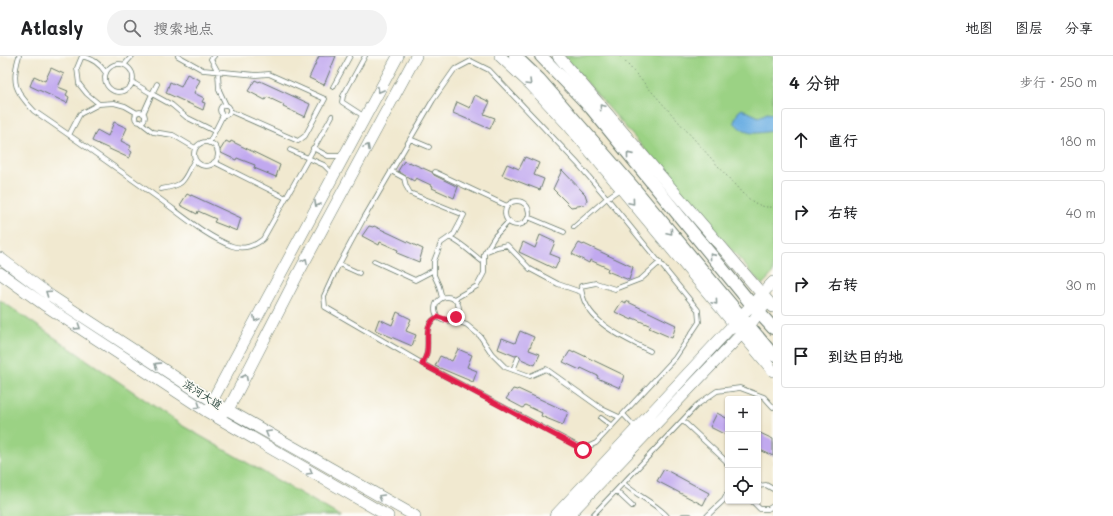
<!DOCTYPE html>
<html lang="zh">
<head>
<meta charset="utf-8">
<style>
  :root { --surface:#fff; --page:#f2f2f2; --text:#202124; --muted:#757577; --line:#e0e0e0 }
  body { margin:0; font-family:Mali,"LXGW WenKai TC",sans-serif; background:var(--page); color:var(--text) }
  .controls { position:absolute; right:12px; bottom:12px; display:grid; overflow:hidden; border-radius:4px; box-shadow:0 1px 3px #0004 }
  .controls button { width:36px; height:36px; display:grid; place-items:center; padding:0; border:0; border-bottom:1px solid var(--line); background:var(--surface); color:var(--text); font:20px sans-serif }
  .stop { position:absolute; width:12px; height:12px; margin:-9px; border:3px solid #e11d48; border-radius:50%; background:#fff }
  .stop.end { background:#e11d48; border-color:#fff; box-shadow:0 1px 4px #0008 }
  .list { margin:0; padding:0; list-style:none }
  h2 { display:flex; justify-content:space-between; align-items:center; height:52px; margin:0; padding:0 16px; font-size:17px }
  h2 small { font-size:13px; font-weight:400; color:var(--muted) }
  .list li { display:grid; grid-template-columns:26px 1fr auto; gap:12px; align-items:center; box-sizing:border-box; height:64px; margin:0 8px 8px; padding:0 8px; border:1px solid var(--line); border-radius:4px }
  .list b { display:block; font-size:15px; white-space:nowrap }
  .list em { font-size:13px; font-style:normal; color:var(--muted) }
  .icon { flex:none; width:22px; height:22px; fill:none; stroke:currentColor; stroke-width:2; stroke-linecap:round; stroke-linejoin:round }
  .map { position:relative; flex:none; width:773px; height:460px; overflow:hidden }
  header { display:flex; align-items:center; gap:24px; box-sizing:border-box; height:56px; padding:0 20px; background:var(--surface); border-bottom:1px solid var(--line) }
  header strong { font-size:19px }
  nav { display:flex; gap:22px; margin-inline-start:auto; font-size:14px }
  .search { width:280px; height:36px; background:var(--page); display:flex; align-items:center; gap:10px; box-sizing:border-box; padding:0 14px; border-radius:22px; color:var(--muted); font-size:15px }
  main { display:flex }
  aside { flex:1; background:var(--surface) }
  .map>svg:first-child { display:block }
  .green { fill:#9bd284; stroke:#5d885c }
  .water { fill:#6eb0e3; stroke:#46768c }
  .building { fill:#c1a9ef }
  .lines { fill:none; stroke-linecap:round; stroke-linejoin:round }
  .lane-casing { stroke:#68796b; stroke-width:5.5 }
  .secondary-casing { stroke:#68796b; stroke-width:12 }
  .primary-casing { stroke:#68796b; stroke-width:14 }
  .path { stroke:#68796b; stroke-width:1; stroke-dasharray:1 3; stroke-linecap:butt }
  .lane { stroke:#fff; stroke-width:4 }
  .secondary { stroke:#fff; stroke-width:11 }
  .primary { stroke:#fff; stroke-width:12 }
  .oneway { stroke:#8f9e9a }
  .route { stroke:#e11d48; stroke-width:5 }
  .labels { text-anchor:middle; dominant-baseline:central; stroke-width:3.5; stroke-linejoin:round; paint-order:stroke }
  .street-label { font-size:11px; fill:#1f3d34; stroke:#fdfcf7 }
</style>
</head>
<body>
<header>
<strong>Atlasly</strong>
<div class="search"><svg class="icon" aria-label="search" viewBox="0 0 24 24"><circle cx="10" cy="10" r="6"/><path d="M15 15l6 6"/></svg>搜索地点</div>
<nav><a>地图</a><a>图层</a><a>分享</a></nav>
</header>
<main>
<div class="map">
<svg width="773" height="460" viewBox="0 0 773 460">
  <rect width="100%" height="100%" fill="#fdfcf7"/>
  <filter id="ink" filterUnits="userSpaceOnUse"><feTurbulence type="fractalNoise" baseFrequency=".025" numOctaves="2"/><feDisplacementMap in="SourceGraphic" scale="8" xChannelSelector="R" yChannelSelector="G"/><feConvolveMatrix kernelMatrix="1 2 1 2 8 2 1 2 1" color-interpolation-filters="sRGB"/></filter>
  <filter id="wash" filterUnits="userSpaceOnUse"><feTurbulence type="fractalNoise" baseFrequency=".012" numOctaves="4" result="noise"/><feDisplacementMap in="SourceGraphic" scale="16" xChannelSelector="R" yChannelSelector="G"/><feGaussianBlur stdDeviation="0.9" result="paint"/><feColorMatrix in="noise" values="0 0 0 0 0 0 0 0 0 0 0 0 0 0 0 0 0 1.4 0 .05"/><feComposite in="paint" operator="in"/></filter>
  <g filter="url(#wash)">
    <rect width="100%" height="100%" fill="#f1e9d0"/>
    <path class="green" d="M 564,0 L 773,0 L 773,217 L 762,229 Z
      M 0,244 L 183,370 L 340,460 L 0,460 Z"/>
    <path class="water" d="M 742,53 L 759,61 L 767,57 L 773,58 L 773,75 C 756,77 746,81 734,66 L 738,56 Z"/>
    <g id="blocks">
      <path class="building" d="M 319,0 L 336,0 L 324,29 L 309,22 Z
        M 51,12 L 64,18 L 58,31 L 68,35 L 66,39 L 69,41 L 67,47 L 30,30 L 34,20 L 45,25 Z
        M 187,18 L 200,24 L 194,37 L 204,42 L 202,46 L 205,47 L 203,54 L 166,37 L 170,26 L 181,31 Z
        M 255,24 L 259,26 L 260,25 L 310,48 L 305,61 L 283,51 L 284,49 L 267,41 L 265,44 L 248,35 Z
        M 475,39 L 490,46 L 484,58 L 495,62 L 490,73 L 453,57 L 457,46 L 470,52 Z
        M 114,66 L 127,72 L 121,85 L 131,90 L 129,94 L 132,96 L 129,102 L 92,85 L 97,74 L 108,80 Z
        M 226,85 L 230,87 L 231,85 L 280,109 L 276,121 L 254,112 L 255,109 L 237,102 L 236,104 L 219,96 Z
        M 525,101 L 539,107 L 534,119 L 544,123 L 540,134 L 502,119 L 507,108 L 519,113 Z
        M 404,105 L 408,107 L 409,106 L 432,116 L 434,119 L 458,131 L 454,142 L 432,132 L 433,130 L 416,122 L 414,125 L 407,121 L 398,115 Z
        M 562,114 L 585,138 L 587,144 L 584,149 L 571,151 L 553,133 Z
        M 187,138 L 191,140 L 191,139 L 241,162 L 237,175 L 214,166 L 216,163 L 198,155 L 197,158 L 180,149 Z
        M 369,170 L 373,171 L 374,170 L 423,193 L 419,206 L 397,197 L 398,194 L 380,186 L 379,189 L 362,180 Z
        M 540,179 L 555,186 L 550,198 L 560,202 L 555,213 L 519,196 L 523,186 L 535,192 Z
        M 579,187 L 583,189 L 584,188 L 633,211 L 629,224 L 607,215 L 608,212 L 590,204 L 589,207 L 572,198 Z
        M 622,245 L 626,247 L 626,245 L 676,269 L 672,282 L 649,272 L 651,270 L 633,262 L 632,264 L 615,256 Z
        M 397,256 L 411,263 L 406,275 L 416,279 L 412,290 L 375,274 L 379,263 L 392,269 Z
        M 520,275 L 534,281 L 529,294 L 540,298 L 535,309 L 521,303 L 519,299 L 515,300 L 498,293 L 502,282 L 515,287 Z
        M 458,293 L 472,299 L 467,311 L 477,315 L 473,326 L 435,310 L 440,300 L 452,305 Z
        M 570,295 L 574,297 L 574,295 L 624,319 L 620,332 L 597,322 L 598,320 L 581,312 L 580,314 L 563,306 Z
        M 513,333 L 517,334 L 518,333 L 568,356 L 563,369 L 541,360 L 542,357 L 525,349 L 523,352 L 506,343 Z
        M 717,357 L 728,363 L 728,380 L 710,371 Z
        M 758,376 L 773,383 L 773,400 L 758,393 Z
        M 664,413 L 709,437 L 703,449 L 657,425 Z"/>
    </g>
  </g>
  <g filter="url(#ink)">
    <use href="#blocks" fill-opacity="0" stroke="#68796b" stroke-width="1"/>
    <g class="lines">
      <g class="lane-casing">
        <path id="lane" d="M 19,0 C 11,27 15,35 34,55 C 77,84 119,114 161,144 C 183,160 207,181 232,190 C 243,194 255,190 263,183 L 332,60
          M 82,0 L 77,12 L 79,28 L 87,38 L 99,48 L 114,47 L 125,50 L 137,57
          M 82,0 C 93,3 99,7 106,17
          M 178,0 L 203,14 L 256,19 L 269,18 L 325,43 L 305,80 L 298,85 L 230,55
          M 214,0 L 211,3 L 218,16 L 219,34 L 226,49
          M105 22a14 14 0 1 1 28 0a14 14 0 1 1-28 0Z
          M 124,9 L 132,0
          M 132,26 L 152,38 L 157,28
          M 333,31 L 350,0
          M220 54a5 5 0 1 1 10 0a5 5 0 1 1-10 0Z
          M135 61a5 5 0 1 1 10 0a5 5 0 1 1-10 0Z
          M 143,58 L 152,38 L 172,49 L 186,61 L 214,75
          M 365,61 L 342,46 L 343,40 L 365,0
          M 140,66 L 153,76 L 173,79 L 195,92
          M 69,79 L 80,58 L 99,48
          M 410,83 L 429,91
          M194 98a12 12 0 1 1 24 0a12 12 0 1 1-24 0Z
          M 209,87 L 223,59
          M 313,92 L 328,100 L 343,100
          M 290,94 L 324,109 L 333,118
          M 214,106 L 286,142
          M 391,115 L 404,122 L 406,130 L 410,137 L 464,159 L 454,178 L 441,187 L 434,205 L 434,219 L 439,230 L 442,242
          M 435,116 L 507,150
          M 161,133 C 187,129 183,124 195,103
          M505 157a12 12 0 1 1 24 0a12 12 0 1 1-24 0Z
          M 528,161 L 564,176
          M 574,171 L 607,142 L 698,254 L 699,266 L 675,302 L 596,387 L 583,393 L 430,312 L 325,251 L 324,240 L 336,214 L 364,162 L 433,44 L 454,14 L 471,5 L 489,14 L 578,108 L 607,142 L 620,133
          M 449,181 C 463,188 471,197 483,206
          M 485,196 L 497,191 L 507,189 L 530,213 L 558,228 L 581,236
          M 374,205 L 415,224 L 434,214
          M 339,208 L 359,217
          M435 253a12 12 0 1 1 24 0a12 12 0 1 1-24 0Z
          M 454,243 L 477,230 L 484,217 L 484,198 L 495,180 L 509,165
          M 452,263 L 467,269 L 480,280 L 492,298 L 505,311 L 530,320 L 546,313 L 602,353 L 619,361
          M 650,295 C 622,281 583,265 581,230 L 596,227 L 615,233 L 641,223 L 660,206
          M 423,308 C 424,304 427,299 427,295 C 429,283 423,267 438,261
          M 513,314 L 518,302
          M 623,358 L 636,372
          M 601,362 L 612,370
          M 683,365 L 726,405 L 728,410
          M 623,427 C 637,440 654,446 667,460
          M 758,430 L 766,429 L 773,433
          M 616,435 L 632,450
          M 752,445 L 760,453 L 768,453 L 773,450
          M 592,460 L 697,349 L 717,335 L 740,332 L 764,341 L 773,351
          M 683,460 L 690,460
          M 707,460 L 724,444 L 728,436"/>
      </g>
      <g class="secondary-casing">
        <path id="secondary" d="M 398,0 L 212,345 L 214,360 L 228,354 L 298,218 L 416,0
          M 500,0 L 530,28 L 568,69 L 773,315
          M 558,0 L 773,251
          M 0,202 L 51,240 L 212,345 L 415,460
          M 0,217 L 46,250 L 206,355 L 388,460
          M 555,460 L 773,226
          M 568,460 L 749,270 L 764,250"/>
      </g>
      <g class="primary-casing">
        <path id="primary" d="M 515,0 L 539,23 L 633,131 L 773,299
          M 541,0 L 591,52 L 752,249 L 773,272"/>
      </g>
      <path class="path" d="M 620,0 L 743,138 C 753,146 760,152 773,151"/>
      <use href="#lane" class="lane"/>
      <use href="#secondary" class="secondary"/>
      <use href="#primary" class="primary"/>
    </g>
    <defs><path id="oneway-chevron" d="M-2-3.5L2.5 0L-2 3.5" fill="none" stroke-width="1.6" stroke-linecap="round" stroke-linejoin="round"/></defs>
    <g class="oneway">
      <use href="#oneway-chevron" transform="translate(529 27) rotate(45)"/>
      <use href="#oneway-chevron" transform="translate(380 34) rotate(119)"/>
      <use href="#oneway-chevron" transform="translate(602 51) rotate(-131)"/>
      <use href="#oneway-chevron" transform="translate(367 91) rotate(-62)"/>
      <use href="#oneway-chevron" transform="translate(629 99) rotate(-129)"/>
      <use href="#oneway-chevron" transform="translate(632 146) rotate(50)"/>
      <use href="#oneway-chevron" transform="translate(317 148) rotate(119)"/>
      <use href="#oneway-chevron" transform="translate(670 176) rotate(50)"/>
      <use href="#oneway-chevron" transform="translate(712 200) rotate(-129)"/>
      <use href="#oneway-chevron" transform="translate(305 205) rotate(-62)"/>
      <use href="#oneway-chevron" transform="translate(48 237) rotate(-145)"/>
      <use href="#oneway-chevron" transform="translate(715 246) rotate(50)"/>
      <use href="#oneway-chevron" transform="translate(256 263) rotate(118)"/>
      <use href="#oneway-chevron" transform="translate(78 271) rotate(33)"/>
      <use href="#oneway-chevron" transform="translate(157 309) rotate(-147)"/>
      <use href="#oneway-chevron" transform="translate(245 321) rotate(-63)"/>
      <use href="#oneway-chevron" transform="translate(198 350) rotate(33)"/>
      <use href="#oneway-chevron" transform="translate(268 377) rotate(-150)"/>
      <use href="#oneway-chevron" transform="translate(310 416) rotate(30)"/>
      <use href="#oneway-chevron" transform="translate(381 441) rotate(-150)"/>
    </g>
  </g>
  <g class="lines" filter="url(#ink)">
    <path class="route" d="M 456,261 L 448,264 L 438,261 C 423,267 429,283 427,295 C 427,299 424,304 422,308 L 583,394"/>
  </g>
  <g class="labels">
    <g class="street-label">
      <text transform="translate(203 338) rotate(33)">滨河大道</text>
    </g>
  </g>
</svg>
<div class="controls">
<button>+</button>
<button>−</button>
<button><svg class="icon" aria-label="locate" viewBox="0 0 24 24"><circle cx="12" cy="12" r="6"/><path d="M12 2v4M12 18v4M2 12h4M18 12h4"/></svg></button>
</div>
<div class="stop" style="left:583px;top:394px"></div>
<div class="stop end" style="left:456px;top:261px"></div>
</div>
<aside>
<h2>4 分钟<small>步行 · 250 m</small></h2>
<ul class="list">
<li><svg class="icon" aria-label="ahead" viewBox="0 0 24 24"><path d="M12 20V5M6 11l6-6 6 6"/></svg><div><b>直行</b></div><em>180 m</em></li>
<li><svg class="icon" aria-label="right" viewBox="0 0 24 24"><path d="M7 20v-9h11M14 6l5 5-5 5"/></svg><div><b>右转</b></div><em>40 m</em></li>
<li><svg class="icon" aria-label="right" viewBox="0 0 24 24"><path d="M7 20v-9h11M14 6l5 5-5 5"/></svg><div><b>右转</b></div><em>30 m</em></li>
<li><svg class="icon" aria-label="arrive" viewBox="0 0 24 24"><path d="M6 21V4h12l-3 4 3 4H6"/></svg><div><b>到达目的地</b></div></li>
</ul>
</aside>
</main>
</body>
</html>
